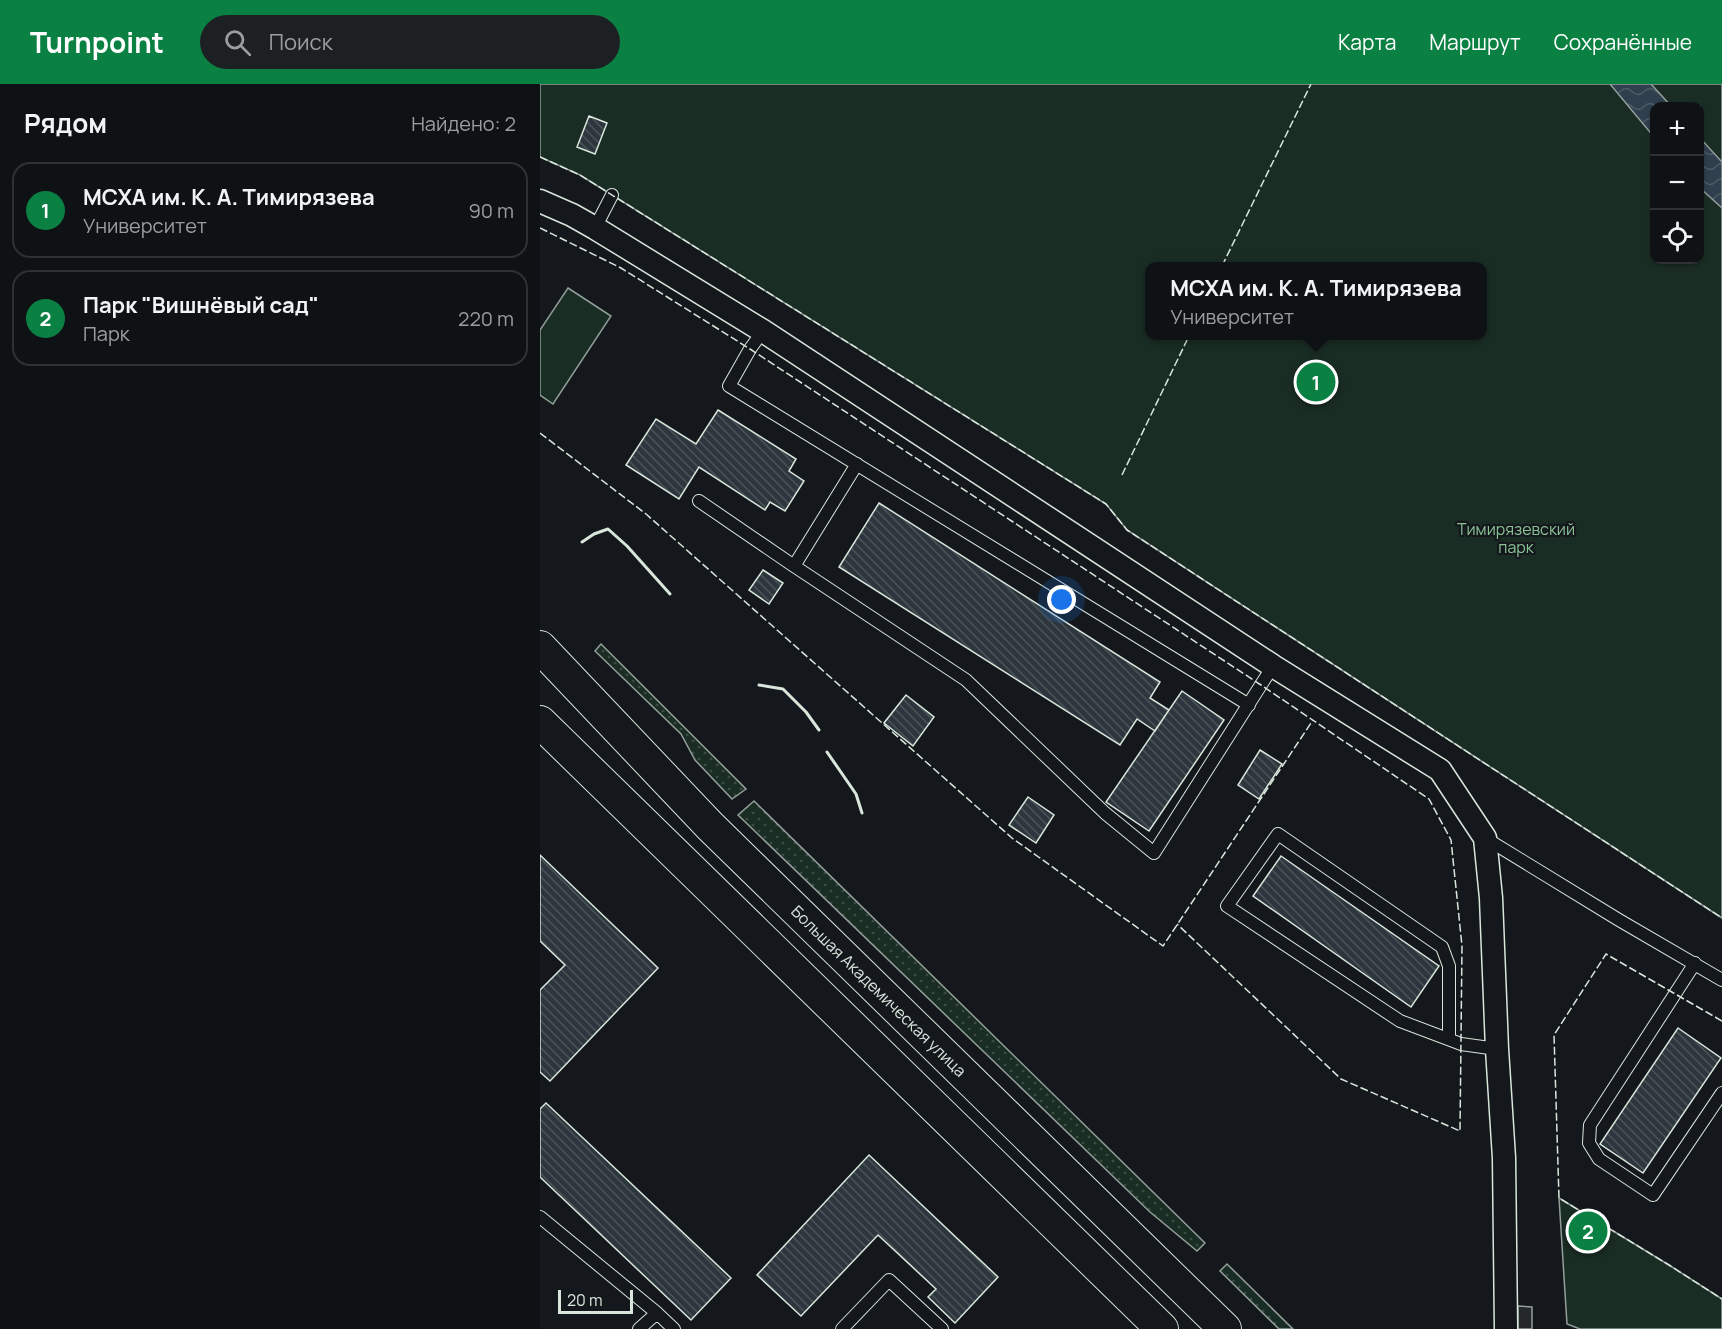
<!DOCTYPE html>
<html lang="ru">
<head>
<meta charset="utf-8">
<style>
  :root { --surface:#0f1215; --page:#1d2022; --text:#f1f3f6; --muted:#9b9ea0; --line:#2f3234; --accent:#0b8043 }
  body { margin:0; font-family:Manrope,sans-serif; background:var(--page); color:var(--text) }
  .controls { position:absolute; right:18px; top:18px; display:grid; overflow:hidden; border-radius:12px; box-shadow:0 2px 4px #0004 }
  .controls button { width:54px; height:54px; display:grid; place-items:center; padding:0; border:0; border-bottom:2px solid var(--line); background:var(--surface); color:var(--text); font:30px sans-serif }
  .scale { position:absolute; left:18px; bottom:15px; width:75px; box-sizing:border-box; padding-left:6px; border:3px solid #d8e6dc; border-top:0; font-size:16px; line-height:21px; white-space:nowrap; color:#d8e6dc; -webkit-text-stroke:4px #14181c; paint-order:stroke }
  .you { position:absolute; left:522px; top:516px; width:21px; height:21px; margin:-15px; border:4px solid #fff; border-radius:50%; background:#1a73e8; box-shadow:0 0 0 9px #1a73e833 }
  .badge { display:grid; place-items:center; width:39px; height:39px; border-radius:50%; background:var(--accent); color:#fff; font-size:20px; font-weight:700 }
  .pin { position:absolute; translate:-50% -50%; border:3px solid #fff; box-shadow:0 2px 6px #0006 }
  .popup { position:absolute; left:605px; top:178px; width:342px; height:78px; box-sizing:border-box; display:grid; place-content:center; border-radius:12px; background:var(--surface); filter:drop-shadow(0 2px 4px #0005); font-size:20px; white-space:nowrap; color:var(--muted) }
  .popup b { font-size:22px; color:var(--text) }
  .popup::after { content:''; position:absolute; left:50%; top:100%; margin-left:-12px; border:12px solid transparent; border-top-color:var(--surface) }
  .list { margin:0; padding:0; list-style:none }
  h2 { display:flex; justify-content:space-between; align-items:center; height:78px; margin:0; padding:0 24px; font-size:26px }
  h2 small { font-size:20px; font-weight:400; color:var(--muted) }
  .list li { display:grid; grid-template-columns:39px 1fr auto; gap:18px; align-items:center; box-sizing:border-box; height:96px; margin:0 12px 12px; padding:0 12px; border:2px solid var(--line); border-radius:18px }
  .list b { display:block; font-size:22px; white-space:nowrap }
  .list p { margin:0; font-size:20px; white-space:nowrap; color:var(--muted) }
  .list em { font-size:20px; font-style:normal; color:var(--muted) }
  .icon { flex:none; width:33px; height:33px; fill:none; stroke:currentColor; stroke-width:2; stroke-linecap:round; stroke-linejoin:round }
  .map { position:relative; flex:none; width:1182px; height:1245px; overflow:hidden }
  header { display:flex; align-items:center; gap:36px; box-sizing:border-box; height:84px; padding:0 30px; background:var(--accent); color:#fff }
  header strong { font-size:28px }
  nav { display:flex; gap:33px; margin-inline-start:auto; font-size:21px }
  .search { width:420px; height:54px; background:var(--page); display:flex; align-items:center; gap:15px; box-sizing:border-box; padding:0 21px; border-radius:33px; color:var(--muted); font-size:22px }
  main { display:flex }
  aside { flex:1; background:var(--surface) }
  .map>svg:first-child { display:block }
  .grass { fill:url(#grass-dots); stroke:#939e99; stroke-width:1.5 }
  .park { fill:#1a2d24; stroke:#939e99; stroke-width:1.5; fill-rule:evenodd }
  .parking { fill:#24282b; stroke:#939e99; stroke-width:1.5 }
  .water { fill:url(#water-waves); stroke:#939e99; stroke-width:1.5 }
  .building { fill:url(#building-back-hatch); stroke:#d8e6dc; stroke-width:1.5 }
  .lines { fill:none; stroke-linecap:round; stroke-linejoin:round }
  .service-casing { stroke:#d8e6dc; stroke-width:14 }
  .minor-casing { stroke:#d8e6dc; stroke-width:25 }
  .secondary-casing { stroke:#d8e6dc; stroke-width:34 }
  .service { stroke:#14181c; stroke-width:12 }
  .minor { stroke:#14181c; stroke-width:22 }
  .secondary { stroke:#14181c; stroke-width:32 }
  .fence { stroke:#d8e6dc; stroke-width:1.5; stroke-dasharray:8 3; stroke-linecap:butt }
  .wall { stroke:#d8e6dc; stroke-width:3 }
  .labels { text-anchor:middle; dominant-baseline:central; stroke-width:4.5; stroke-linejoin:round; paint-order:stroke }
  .park-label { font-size:16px; fill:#8ac095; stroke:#14181c }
  .street-label { font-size:16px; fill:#d8e6dc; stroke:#14181c }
</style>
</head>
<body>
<header>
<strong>Turnpoint</strong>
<div class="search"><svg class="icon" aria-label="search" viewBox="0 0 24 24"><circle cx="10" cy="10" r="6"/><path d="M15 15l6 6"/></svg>Поиск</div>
<nav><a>Карта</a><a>Маршрут</a><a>Сохранённые</a></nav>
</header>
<main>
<aside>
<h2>Рядом<small>Найдено: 2</small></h2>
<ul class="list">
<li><span class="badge">1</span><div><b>МСХА им. К. А. Тимирязева</b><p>Университет</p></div><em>90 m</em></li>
<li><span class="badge">2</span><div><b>Парк &quot;Вишнёвый сад&quot;</b><p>Парк</p></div><em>220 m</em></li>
</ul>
</aside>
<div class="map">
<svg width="1182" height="1245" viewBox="0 0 1182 1245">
  <defs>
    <pattern id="grass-dots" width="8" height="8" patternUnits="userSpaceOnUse" patternTransform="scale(1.5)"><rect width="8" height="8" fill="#1a2d24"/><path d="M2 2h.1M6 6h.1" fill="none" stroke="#3b4b43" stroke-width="1.8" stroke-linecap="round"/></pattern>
    <pattern id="water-waves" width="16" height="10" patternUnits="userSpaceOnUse" patternTransform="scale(1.5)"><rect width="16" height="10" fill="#2f3f4d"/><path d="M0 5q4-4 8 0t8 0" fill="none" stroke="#4c5b66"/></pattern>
    <pattern id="building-back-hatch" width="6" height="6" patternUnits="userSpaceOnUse" patternTransform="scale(1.5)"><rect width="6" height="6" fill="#2c363c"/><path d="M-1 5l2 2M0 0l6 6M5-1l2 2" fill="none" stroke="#4a5358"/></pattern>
  </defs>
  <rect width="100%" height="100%" fill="#14181c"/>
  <path class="grass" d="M 61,560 L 206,705 L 192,715 L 155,676 L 141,650 L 55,567 Z
    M 214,717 L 665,1159 L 657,1167 L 610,1128 L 198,731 Z
    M 687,1180 L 753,1245 L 739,1245 L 680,1187 Z"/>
  <path class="park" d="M 0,0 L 1182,0 L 1182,834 L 587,446 L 566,420 L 40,91 L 0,73 ZM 1114,22 L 1160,22 L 1160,176 L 1114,176 ZM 610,182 L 942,182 L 942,252 L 610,252 Z
    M 28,204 L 71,232 L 13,320 L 0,311 L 0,246 Z
    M 1019,1114 L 1129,1181 L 1182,1215 L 1182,1245 L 1040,1245 L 1027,1240 Z"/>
  <path class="parking" d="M 978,1222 L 992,1223 L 992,1245 L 978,1245 Z"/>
  <path class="water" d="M 1070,0 L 1111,0 L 1131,22 L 1114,22 L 1114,53 Z
    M 1160,54 L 1182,78 L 1182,124 L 1160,104 Z"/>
  <path class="building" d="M 49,32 L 67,39 L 55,70 L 37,63 Z
    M 178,326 L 256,375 L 249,387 L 264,397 L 245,427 L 230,418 L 225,426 L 159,383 L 139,415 L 86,381 L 116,335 L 156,360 Z
    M 339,419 L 620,598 L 610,614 L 629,626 L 615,647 L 597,635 L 580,661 L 299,483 Z
    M 223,486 L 243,499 L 229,520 L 209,506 Z
    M 642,607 L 684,636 L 609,747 L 566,718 Z
    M 366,611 L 394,633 L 373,662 L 344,639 Z
    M 720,666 L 742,680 L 719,715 L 698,701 Z
    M 488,713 L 514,731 L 496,759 L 469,741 Z
    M 0,771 L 118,884 L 10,997 L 0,988 L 0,906 L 25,881 L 0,857 Z
    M 741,772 L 899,882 L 871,923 L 713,812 Z
    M 1138,944 L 1181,974 L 1103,1089 L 1060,1060 Z
    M 6,1019 L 191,1194 L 151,1236 L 0,1093 L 0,1025 Z
    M 329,1071 L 458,1193 L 415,1239 L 388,1213 L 396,1205 L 338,1151 L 261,1232 L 217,1191 Z"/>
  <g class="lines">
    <g class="service-casing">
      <path id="service" d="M 55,144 L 72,111
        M 223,247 L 210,265 L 189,302 L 709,621
        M 317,380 L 254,482 L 426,596 L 565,729 L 614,769 L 733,582
        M 159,417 L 254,482
        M 945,754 L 1079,836 L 1182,896
        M 1155,879 L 1050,1041 L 1049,1059 L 1059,1075 L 1113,1111 L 1182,1009
        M 909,954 L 909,882 L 902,863 L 738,750 L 687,822 L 860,937 L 921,960 L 957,965
        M 0,1133 L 117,1229 L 134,1245
        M 99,1245 L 117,1229
        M 302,1245 L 349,1196 L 402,1245"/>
    </g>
    <g class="minor-casing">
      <path id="minor" d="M 0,117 L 32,131 L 55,144 L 223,247 L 733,582 L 900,686 L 945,754 L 951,814 L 957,965 L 964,1074 L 966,1245"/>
    </g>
    <g class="secondary-casing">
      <g id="secondary">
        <path id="s1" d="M 0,563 L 170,742 L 685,1245"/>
        <path d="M 0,638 L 622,1245"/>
      </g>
    </g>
    <use href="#service" class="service"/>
    <use href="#minor" class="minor"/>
    <use href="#secondary" class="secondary"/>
    <path class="fence" d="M 0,73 L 40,91 L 566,420 L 587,446 L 1182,834
      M 0,144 L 81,184 L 210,265 L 721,601 L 889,715 L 911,756 L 922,862 L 920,1047 L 801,995 L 637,840
      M 682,182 L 771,0
      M 0,349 L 106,430 L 472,754 L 623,862 L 773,636
      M 582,391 L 649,252
      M 1182,937 L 1066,870 L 1014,951 L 1019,1114 L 1129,1181 L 1182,1215"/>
    <path class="wall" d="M 42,458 L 54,450 L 68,445 L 87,462 L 130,510
      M 219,601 L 243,605 L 266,628 L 279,646
      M 287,668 L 316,710 L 322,729"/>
  </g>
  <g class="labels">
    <g class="park-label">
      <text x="976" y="445">Тимирязевский<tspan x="976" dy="18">парк</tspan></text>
    </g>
    <g class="street-label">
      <text stroke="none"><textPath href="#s1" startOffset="483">Большая Академическая улица</textPath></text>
    </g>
  </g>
</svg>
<div class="controls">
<button>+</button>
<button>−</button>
<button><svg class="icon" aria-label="locate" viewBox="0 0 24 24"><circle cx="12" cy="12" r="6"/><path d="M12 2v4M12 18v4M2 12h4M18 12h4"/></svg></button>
</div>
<div class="scale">20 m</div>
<div class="you"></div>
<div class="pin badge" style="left:776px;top:298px">1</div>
<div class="popup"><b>МСХА им. К. А. Тимирязева</b>Университет</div>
<div class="pin badge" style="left:1048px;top:1147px">2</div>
</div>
</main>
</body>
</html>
